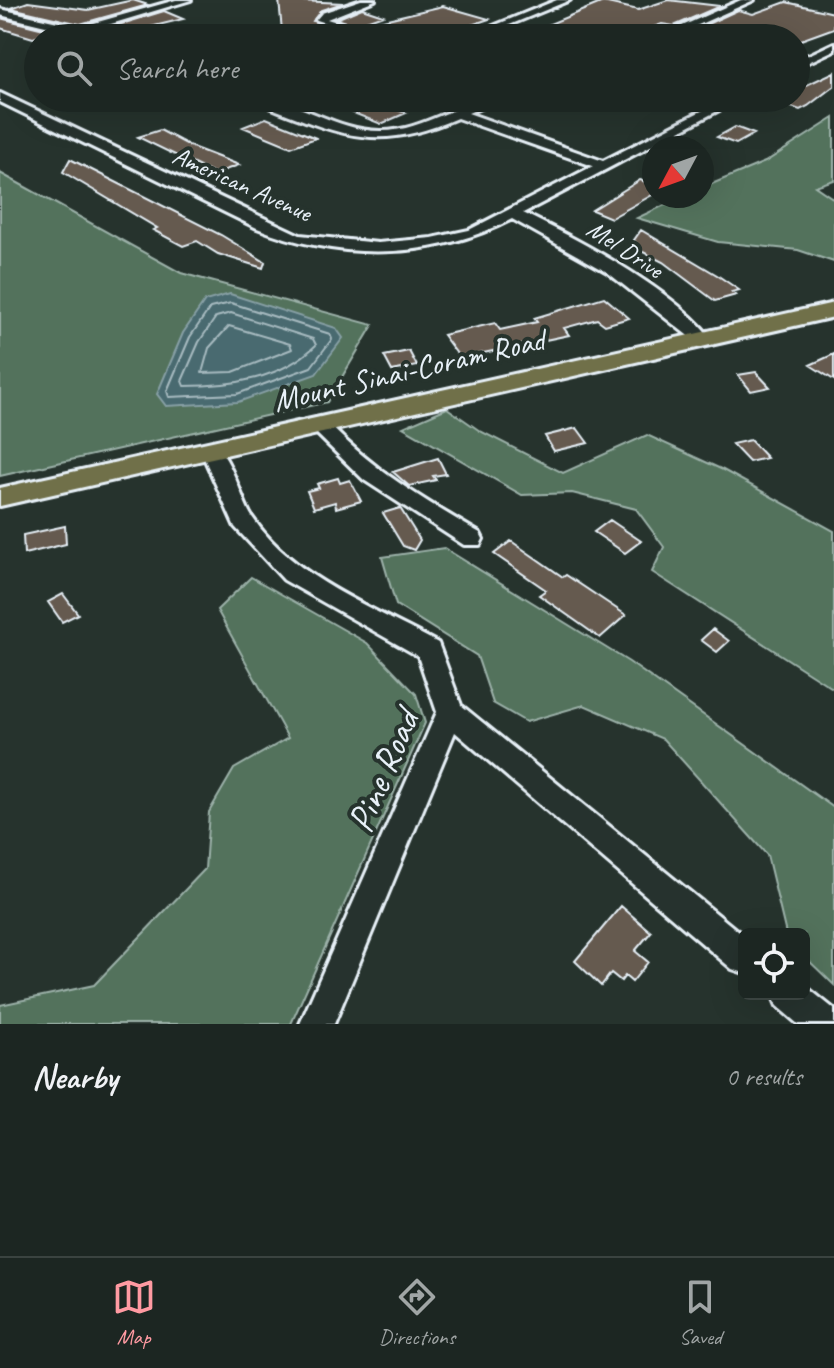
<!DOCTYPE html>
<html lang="en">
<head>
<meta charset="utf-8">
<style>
  :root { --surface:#1c2622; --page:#252e2a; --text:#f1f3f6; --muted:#a0a5a5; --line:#3a4340; --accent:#ff9aa2 }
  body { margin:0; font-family:Caveat,sans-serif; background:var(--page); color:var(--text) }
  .controls { position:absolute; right:24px; bottom:24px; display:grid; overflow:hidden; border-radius:12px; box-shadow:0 8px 32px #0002 }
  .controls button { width:72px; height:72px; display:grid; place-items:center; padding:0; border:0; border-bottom:2px solid var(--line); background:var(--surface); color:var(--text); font:40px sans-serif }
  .compass { position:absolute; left:642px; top:136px; width:72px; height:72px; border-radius:50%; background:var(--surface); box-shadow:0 8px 32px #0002; rotate:229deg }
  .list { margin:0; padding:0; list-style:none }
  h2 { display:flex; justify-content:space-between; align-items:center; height:104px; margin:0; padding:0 32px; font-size:34px }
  h2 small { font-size:26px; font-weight:400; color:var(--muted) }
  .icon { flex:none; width:44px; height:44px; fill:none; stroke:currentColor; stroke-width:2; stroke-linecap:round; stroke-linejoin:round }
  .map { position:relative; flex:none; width:834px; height:1024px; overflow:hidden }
  .search { position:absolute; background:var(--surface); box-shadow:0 8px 32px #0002; left:24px; right:24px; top:24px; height:88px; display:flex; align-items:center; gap:20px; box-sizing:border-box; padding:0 28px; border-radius:44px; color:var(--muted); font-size:30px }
  .sheet { height:232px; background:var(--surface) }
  nav { display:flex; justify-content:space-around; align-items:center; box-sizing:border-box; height:112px; border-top:2px solid var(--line); background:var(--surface); font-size:22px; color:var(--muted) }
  nav a { display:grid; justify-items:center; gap:4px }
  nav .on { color:var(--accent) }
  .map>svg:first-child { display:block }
  .green { fill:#52725c; stroke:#9db2aa; stroke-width:2 }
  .water { fill:#486a6f; stroke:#88a0a6; stroke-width:2 }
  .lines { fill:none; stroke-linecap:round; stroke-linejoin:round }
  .shore { stroke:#a8bbc1; stroke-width:2 }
  .building { fill:#655a50; stroke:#e8f1f8; stroke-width:2 }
  .minor-casing { stroke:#e8f1f8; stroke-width:6 }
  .major-casing { stroke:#e8f1f8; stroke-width:6 }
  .minor { fill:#26332d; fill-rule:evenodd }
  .major { fill:#6f704a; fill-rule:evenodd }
  .labels { text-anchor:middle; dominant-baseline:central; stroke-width:8; stroke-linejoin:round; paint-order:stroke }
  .far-street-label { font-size:26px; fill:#e8f1f8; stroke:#26332d }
  .street-label { font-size:32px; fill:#e8f1f8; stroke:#26332d }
  .near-street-label { font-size:38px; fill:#e8f1f8; stroke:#26332d }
</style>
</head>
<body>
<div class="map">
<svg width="834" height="1024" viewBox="0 0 834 1024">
  <rect width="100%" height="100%" fill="#26332d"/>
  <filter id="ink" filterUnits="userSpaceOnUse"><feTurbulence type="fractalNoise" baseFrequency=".0125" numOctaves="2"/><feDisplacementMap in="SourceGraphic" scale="16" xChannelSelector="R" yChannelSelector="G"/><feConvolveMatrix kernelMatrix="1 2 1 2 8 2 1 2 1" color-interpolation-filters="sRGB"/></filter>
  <g filter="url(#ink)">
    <path class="green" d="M 834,118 L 834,180 L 815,186 L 834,199 L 834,262 L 798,250 L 718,242 L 637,218 L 684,196 L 702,196 L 702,188 L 765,162 Z
      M 0,173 L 181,273 L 373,325 L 327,402 L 0,476 Z
      M 447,408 L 480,431 L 563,473 L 647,435 L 723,470 L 834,531 L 834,689 L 652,572 L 664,547 L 636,509 L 572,493 L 522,495 L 403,427 Z
      M 444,548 L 629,662 L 834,808 L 834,985 L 804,956 L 804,934 L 786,934 L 767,855 L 663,739 L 584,705 L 526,722 L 493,703 L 477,656 L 396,605 L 382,557 Z
      M 251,577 L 367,643 L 416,694 L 425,723 L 291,1024 L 0,1024 L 0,1005 L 94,985 L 205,869 L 209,812 L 234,769 L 288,738 L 217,610 Z"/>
    <path class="water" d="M 230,294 L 336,328 L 343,338 L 316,374 L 238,402 L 166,406 L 157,394 L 183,333 L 205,301 Z"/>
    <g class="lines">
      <path class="shore" d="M 231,303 L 330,334 L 332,339 L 311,367 L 237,394 L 169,397 L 167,391 L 190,337 L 210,308 Z
        M 231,313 L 313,339 L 316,345 C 282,379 231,386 184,386 L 182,381 L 199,342 L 216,317 Z
        M 229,326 L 290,344 L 292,349 L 233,372 L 202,373 L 209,348 Z"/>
    </g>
    <path class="building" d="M 133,0 L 148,5 L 80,24 L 11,8 L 28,2 L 88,10 Z
      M 279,0 L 343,3 L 321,10 L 313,21 L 339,31 L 319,38 L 282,31 Z
      M 668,0 L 720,6 L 674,26 L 662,24 L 622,38 L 516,38 L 603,2 L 638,10 Z
      M 786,2 L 834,13 L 834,28 L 801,40 L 750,27 L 726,38 L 692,31 L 738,10 L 753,14 Z
      M 443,6 L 489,19 L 433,38 L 379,21 Z
      M 362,8 L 383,15 L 355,25 L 336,19 Z
      M 164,11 L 183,19 L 130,32 L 115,26 Z
      M 0,18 L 56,32 L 33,38 L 0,28 Z
      M 834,72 L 834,86 L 808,106 L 800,110 L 780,103 L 796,98 L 796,90 Z
      M 316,98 L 364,98 L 406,113 L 381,124 Z
      M 266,118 L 316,138 L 291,147 L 243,127 Z
      M 735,127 L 754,134 L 736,144 L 717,137 Z
      M 160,130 L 192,147 L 239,165 L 214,174 L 138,137 Z
      M 70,159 L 221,235 L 265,262 L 263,268 L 218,254 L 197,241 L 183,246 L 153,230 L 157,228 L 63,172 Z
      M 640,180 L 654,185 L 654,194 L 611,218 L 592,210 Z
      M 641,230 L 717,275 L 739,290 L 732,292 L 736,295 L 715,301 L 663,262 L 641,251 L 634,240 Z
      M 604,297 L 629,318 L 605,325 L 597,319 L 564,328 L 569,335 L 460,358 L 443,335 L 495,323 L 500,330 L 537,322 L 534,318 Z
      M 409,351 L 417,366 L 392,371 L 384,356 Z
      M 834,354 L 834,380 L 810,365 Z
      M 756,372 L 770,387 L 751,391 L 738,375 Z
      M 577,428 L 588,443 L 554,451 L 545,436 Z
      M 750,440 L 753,443 L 767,458 L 749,462 L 732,444 Z
      M 438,458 L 446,474 L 433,476 L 436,480 L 409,486 L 393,472 Z
      M 338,478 L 340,483 L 350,480 L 361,501 L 336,508 L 335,502 L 314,508 L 307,491 L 319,488 L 317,484 Z
      M 400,508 L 420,540 L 414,550 L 403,546 L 383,513 Z
      M 610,520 L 641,541 L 625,553 L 594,532 Z
      M 65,526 L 66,544 L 24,554 L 23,535 Z
      M 511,541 L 563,577 L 566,575 L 626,615 L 600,638 L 539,595 L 546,590 L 494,554 Z
      M 63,594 L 78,614 L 62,622 L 48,602 Z
      M 713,629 L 729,641 L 717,652 L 701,640 Z
      M 621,906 L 651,932 L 635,951 L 648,962 L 632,982 L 625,976 L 621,981 L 611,973 L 601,986 L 575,961 Z"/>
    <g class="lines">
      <g class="minor-casing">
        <path id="minor" d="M 176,0 L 191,0 L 91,30 L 100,35 L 95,38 L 0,15 L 0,9 L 80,27 Z
          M 361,0 L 375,0 L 327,19 L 387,38 L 371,38 L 316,20 L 322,13 Z
          M 557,0 L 570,0 L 478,38 L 464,38 Z
          M 741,0 L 754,0 L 669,38 L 655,38 Z
          M 834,43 L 834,50 L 796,68 L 796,61 Z
          M 0,93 L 300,235 L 378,243 L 432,238 L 469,230 L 593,166 L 457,118 C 397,144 361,143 300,119 C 285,113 266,107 254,98 C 297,98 335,131 380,131 C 425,132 460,98 505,98 L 468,113 L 603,161 L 727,98 L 742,98 L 523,213 C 581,241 671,288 711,338 L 708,342 L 696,342 L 607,272 L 512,219 C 433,260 339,261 257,228 L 0,102 Z
          M 320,420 L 327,422 C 371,469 425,501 480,533 L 483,539 L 480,545 L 464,545 L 364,480 L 313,430 L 310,426 L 313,422 Z
          M 211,444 C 229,449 241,500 252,517 C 294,579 374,608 438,643 L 461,705 L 744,936 L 744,973 L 732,969 L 455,732 L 334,1024 L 300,1024 L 437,712 L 418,656 L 284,580 L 235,527 L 201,451 Z
          M 804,985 L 834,1009 L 834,1024 L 798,1024 L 777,1006 L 772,994 L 804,994 Z"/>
      </g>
      <g class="major-casing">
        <path id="major" d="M 834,303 L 834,317 L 0,506 L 0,488 Z"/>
      </g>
      <use href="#minor" class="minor"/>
      <use href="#major" class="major"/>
    </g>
  </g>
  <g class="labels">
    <g class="far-street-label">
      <text transform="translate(242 184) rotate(24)">American Avenue</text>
      <text transform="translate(625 249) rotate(33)">Mel Drive</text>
    </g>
    <g class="street-label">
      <text transform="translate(409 370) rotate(-13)">Mount Sinai-Coram Road</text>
    </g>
    <g class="near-street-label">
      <text transform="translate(383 771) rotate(-67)">Pine Road</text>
    </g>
  </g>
</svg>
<div class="controls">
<button><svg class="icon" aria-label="locate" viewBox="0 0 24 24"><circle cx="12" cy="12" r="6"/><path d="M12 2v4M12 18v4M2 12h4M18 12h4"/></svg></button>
</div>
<svg class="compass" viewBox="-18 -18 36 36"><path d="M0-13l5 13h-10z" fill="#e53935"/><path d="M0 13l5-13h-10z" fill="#a0a5a5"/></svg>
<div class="search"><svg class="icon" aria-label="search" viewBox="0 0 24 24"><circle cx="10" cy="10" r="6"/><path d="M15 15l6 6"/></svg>Search here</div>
</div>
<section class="sheet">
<h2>Nearby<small>0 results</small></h2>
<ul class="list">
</ul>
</section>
<nav>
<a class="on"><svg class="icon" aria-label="map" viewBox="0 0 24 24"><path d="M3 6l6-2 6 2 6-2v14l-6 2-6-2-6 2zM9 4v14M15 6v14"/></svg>Map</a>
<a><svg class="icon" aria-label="directions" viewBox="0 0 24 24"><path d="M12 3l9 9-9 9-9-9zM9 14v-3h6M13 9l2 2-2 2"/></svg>Directions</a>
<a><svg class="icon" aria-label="saved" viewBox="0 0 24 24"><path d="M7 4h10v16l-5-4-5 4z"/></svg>Saved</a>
</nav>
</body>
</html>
